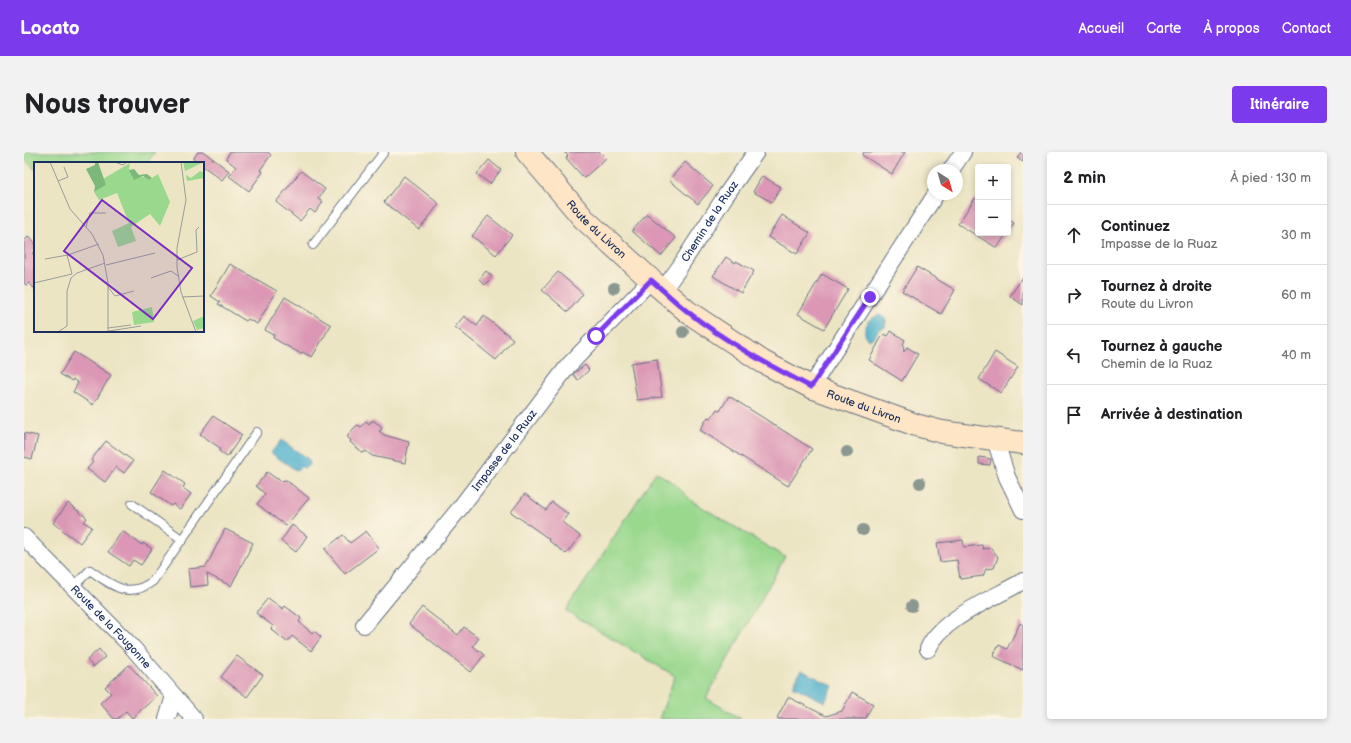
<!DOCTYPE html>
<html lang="fr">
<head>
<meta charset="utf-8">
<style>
  :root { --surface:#fff; --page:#f2f2f2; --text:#202124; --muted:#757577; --line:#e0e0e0; --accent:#7c3aed }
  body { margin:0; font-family:"Balsamiq Sans",sans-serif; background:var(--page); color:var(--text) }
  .controls { position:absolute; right:12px; top:12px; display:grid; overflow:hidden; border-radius:4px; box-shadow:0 2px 6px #0003 }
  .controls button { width:36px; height:36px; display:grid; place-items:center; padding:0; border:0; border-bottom:1px solid var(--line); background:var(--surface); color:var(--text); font:20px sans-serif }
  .compass { position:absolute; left:903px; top:12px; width:36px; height:36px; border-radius:50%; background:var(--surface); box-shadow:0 2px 6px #0003; rotate:143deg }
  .stop { position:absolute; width:12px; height:12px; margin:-9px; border:3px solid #7c3aed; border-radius:50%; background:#fff }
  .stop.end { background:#7c3aed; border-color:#fff; box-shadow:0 1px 4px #0008 }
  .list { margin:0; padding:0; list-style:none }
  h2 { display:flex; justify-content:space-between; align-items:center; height:52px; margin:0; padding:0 16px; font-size:17px }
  h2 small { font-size:13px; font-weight:400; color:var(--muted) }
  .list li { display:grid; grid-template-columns:26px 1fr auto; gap:12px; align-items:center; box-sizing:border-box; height:60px; padding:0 16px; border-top:1px solid var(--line) }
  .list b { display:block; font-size:15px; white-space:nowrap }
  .list p { margin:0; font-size:13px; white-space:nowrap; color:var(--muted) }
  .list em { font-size:13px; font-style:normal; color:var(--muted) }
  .icon { flex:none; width:22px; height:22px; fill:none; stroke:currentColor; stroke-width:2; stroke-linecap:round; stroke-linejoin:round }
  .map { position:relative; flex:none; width:999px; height:567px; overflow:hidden; border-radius:4px }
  header { display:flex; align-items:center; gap:24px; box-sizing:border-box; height:56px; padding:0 20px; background:var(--accent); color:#fff }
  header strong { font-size:19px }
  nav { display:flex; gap:22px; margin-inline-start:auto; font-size:14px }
  .intro { display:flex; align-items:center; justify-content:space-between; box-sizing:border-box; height:96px; padding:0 24px }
  h1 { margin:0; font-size:28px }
  .button { padding:10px 18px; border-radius:4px; background:var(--accent); color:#fff; font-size:14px; font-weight:700 }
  main { display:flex; gap:24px; padding:0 24px }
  aside { flex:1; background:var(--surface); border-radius:4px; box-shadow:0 2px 6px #0003 }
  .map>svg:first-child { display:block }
  .green { fill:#9ad88e; stroke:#5a8476 }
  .water { fill:#4db1cc; stroke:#347095 }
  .building { fill:#db97b5 }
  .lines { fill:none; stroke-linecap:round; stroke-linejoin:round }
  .lane-casing { stroke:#646f82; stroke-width:10 }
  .street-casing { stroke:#646f82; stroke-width:18 }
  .secondary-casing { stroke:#646f82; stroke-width:24 }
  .lane { stroke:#fff; stroke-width:8 }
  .street { stroke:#fff; stroke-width:16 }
  .secondary { stroke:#fde5c5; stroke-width:22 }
  .tree { fill:#8b9892 }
  .route { stroke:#7c3aed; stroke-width:5 }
  .labels { text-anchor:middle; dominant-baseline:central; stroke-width:3.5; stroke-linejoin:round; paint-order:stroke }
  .street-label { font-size:11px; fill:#1b2f5e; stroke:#fcf5e5 }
  .inset-road { fill:none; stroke:#989c9b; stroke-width:1 }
  .view { fill:#7b2cbf; fill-opacity:0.15; stroke:#7b2cbf; stroke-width:2 }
  .inset-edge { fill:none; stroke:#1b2f5e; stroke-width:2 }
</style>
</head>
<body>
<header>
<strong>Locato</strong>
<nav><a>Accueil</a><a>Carte</a><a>À propos</a><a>Contact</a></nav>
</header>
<div class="intro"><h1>Nous trouver</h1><a class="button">Itinéraire</a></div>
<main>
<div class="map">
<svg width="999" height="567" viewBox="0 0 999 567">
  <rect width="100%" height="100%" fill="#fcf5e5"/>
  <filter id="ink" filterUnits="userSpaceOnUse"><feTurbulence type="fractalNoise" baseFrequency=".025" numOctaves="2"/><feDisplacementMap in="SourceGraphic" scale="8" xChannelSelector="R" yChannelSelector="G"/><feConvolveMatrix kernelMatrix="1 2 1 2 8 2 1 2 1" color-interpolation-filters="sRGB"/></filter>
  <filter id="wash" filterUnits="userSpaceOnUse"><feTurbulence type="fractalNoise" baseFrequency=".012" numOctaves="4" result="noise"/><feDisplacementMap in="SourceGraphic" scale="16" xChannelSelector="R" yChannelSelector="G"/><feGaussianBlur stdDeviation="0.9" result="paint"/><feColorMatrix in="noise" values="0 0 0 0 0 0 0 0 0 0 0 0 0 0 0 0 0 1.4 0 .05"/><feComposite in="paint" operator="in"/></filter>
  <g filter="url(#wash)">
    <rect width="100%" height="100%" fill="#ece5c4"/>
    <path class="green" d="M 0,0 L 131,0 L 123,11 L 11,11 L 11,18 L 0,7 Z
      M 632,320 L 651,332 L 668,349 L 761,405 L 682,546 L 717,567 L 635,567 L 651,524 L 542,459 Z"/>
    <path class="water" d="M 856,163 L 862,168 L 861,175 L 854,178 L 850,186 L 844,188 C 836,178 845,165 856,163 Z
      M 257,288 L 284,307 L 286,311 L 285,314 L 280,316 L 277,314 L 273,319 L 247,301 Z
      M 777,518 L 809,534 L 801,550 L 769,534 Z"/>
    <g id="blocks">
      <path class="building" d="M 174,0 L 180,0 L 205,19 L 198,28 L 179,14 L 179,11 L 175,11 L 169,7 Z
        M 206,0 L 244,0 L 247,3 L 236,18 L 239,20 L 225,39 L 205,24 L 212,15 L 202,7 Z
        M 540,0 L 576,0 L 582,6 L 560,26 L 542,6 L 544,4 Z
        M 840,0 L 881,0 L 868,22 L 838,3 Z
        M 997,0 L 999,0 L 999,10 L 993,6 Z
        M 465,8 L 477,18 L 466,32 L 453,22 Z
        M 661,10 L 689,34 L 674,52 L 645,28 Z
        M 277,19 L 301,37 L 294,47 L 299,50 L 291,61 L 286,57 L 276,69 L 252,50 Z
        M 380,24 L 415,52 L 395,78 L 360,50 Z
        M 738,24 L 757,35 L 748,50 L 729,40 Z
        M 951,46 L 954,48 L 954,81 L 983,81 L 973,96 L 934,72 Z
        M 623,62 L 652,86 L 637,104 L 608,79 Z
        M 758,63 L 786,81 L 773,102 L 744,85 Z
        M 464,64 L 488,83 L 472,103 L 448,84 Z
        M 984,67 L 990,71 L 984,80 Z
        M 4,85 L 11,91 L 11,98 L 8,101 L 11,104 L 11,137 L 5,131 L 2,133 L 0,131 L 0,89 Z
        M 702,105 L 711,111 L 712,109 L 730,119 L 717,141 L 689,124 Z
        M 206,112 L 253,139 L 233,172 L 224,167 L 222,169 L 194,152 L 196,150 L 187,144 Z
        M 893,115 L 931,138 L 917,162 L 878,139 Z
        M 462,119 L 468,124 L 461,133 L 455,128 Z
        M 534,120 L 559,142 L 544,160 L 518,138 Z
        M 798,122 L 824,137 L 800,177 L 774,162 Z
        M 999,125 L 999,153 L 986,144 Z
        M 261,145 L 307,173 L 288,205 L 278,200 L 277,202 L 249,186 L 250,183 L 241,178 Z
        M 440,164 L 453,174 L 460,164 L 489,187 L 472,208 L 431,175 Z
        M 867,179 L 881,188 L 879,193 L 880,200 L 883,195 L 894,202 L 878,229 L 845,208 L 857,186 L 860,182 L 864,184 Z
        M 50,200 L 87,223 L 69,253 L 49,240 L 54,231 L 49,227 L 48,229 L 36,222 Z
        M 971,200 L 994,215 L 977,241 L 955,227 Z
        M 633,207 L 638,245 L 613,248 L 607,211 Z
        M 561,213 L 565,218 L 554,228 L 549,222 Z
        M 705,244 L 788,297 L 764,334 L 676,278 L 684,265 L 687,266 L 693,257 L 696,259 Z
        M 189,264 L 218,283 L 203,305 L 195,299 L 196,296 L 176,282 Z
        M 342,269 L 345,272 L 347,269 L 350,269 L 357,274 L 358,277 L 355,279 L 360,283 L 385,290 L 381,311 L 348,304 L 342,299 L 339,301 L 326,290 L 327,288 L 324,286 L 324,283 L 332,274 L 334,273 L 337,275 Z
        M 0,281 L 14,284 L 8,307 L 0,305 Z
        M 82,289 L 109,309 L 100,321 L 92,315 L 81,330 L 63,317 L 69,310 L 67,308 Z
        M 955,305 L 967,307 L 966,313 L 955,312 Z
        M 141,318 L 161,332 L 159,336 L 167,342 L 156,357 L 149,352 L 147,354 L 127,340 Z
        M 243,320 L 253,327 L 253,326 L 256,329 L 262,328 L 285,346 L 262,374 L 233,352 L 241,342 L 232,334 Z
        M 501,342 L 522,358 L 528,350 L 544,362 L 538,370 L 556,384 L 542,402 L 524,388 L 525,387 L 487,360 Z
        M 44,351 L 63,366 L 60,370 L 68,375 L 56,391 L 29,371 Z
        M 268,373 L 283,384 L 272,400 L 257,389 Z
        M 201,377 L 229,391 L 207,434 L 183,422 L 184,433 L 166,435 L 164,417 L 182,415 Z
        M 98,379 L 118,393 L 119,391 L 128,397 L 117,413 L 109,408 L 105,414 L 84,400 Z
        M 342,379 L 355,396 L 321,422 L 301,397 L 319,383 L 326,391 Z
        M 939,388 L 940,395 L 958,393 L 959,397 L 967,396 L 974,405 L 970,416 L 962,417 L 959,424 L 936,427 L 933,408 L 916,410 L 913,391 Z
        M 244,446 L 259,457 L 261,454 L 277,466 L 275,470 L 288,481 L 290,479 L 297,485 L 287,499 L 268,484 L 263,490 L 247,477 L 249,474 L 232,461 Z
        M 398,455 L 434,483 L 440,475 L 455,486 L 449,494 L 460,503 L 447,520 L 385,472 Z
        M 996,471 L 999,473 L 999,518 L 969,504 L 975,493 L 983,497 Z
        M 75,497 L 81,505 L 69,515 L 63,508 Z
        M 213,504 L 239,523 L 223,545 L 197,525 Z
        M 105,513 L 133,544 L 108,566 L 102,559 L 93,567 L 90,567 L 76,551 L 87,541 L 81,535 Z
        M 828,540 L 849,552 L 841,567 L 755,567 L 753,566 L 764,545 L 802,564 L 818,559 Z"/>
    </g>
  </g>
  <g filter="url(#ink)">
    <use href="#blocks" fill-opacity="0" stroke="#646f82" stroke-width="1"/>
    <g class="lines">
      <g class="lane-casing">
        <path id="lane" d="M 289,93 L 360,0
          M 108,352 L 159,388
          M 49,435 L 66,418 C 87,433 104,448 129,429 L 233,280"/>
      </g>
      <g class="street-casing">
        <g id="street">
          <path d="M 927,18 L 939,0"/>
          <path id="s1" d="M 639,138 L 655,116 L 702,43 L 732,0"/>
          <path d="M 787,235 L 912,42"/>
          <path d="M 971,287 L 983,325 L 999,358"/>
          <path id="s2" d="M 0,385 L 109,496 L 170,567"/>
          <path id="s3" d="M 340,473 L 436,356 L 544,214 L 627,128"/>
          <path d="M 904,497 C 917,466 971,446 999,429"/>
          <path d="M 143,567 L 150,544"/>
        </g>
      </g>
      <g class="secondary-casing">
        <g id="secondary">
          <path id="s4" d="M 503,0 L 560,67 L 627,128 L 664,160 L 739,210 L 787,235 L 892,273 L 918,280 L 999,291"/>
        </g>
      </g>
      <use href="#lane" class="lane"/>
      <use href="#street" class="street"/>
      <use href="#secondary" class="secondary"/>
    </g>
    <g class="tree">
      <circle cx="590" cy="136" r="6"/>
      <circle cx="659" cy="180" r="6"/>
      <circle cx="823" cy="300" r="6"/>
      <circle cx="896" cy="331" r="6"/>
      <circle cx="839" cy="378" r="6"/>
      <circle cx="888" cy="454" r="6"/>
    </g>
  </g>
  <g class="lines" filter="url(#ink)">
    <path class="route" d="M 572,184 L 627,128 C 639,138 651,150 664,160 C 702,190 744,213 787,235 L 846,145"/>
  </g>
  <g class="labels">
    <g class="street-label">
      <text stroke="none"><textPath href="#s1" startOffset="83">Chemin de la Ruaz</textPath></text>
      <text stroke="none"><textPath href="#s4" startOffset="104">Route du Livron</textPath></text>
      <text stroke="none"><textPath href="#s4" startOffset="428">Route du Livron</textPath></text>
      <text stroke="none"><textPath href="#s3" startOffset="224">Impasse de la Ruaz</textPath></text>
      <text stroke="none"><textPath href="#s2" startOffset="125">Route de la Fougonne</textPath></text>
    </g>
  </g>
  <g transform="translate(10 10)">
    <rect width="170" height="170" fill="#ece5c4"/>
    <path d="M 149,0 L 170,0 L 151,9 ZM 96,1 L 95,8 L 105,15 L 111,15 L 115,18 L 124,12 L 136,40 L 126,64 L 116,52 L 97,65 L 102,79 L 84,85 L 78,69 L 95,61 L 83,31 L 65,38 L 60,30 L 72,23 L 69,17 ZM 166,9 L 170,11 L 170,16 L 153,19 L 152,13 L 157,16 ZM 118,145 L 120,160 L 100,163 L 98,150 ZM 170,154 L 170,166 L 163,168 L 159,159 Z" fill="#9ad88e"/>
    <path d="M 61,0 L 64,0 L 72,23 L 60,30 L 61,24 L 52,7 L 61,3 ZM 100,7 L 105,13 L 113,12 L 118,16 L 115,18 L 109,14 L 100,18 L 95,8 Z" fill="#7bb879"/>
    <path class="inset-road" d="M 16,0 L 36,47 L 58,72 L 69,93 L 74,121 L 74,170M 81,0 L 89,3 L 93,0M 147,0 L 152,38 L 143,86 L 143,105 L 147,130 L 162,170M 24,19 L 34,15 L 30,5M 52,65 L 56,51 L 72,51M 33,93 L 38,112M 11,97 L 34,93 L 65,82M 143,98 L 163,90 L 162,68 L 165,65M 72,103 L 121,91M 117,116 L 137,109 L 144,114M 0,121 L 38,112M 74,125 L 81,134 L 100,129M 148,135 L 170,134M 74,166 L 97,163M 75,169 L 107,164M 24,170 L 33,164 L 33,129 L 37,116 L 43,111 L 71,101"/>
    <path class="view" d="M 68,38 L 158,106 L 119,157 L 30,89 Z"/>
    <rect width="170" height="170" class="inset-edge"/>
  </g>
</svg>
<div class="controls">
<button>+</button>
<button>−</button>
</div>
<svg class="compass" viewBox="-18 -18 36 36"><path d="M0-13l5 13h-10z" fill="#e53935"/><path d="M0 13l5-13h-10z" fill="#757577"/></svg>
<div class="stop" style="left:572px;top:184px"></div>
<div class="stop end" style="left:846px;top:145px"></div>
</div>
<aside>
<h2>2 min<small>À pied · 130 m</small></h2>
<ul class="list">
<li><svg class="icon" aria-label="ahead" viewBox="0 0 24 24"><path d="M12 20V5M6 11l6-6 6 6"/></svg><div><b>Continuez</b><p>Impasse de la Ruaz</p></div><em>30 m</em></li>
<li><svg class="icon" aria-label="right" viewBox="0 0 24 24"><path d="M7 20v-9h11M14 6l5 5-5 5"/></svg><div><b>Tournez à droite</b><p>Route du Livron</p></div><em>60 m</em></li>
<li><svg class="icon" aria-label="left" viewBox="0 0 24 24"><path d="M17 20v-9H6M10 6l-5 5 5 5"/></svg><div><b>Tournez à gauche</b><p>Chemin de la Ruaz</p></div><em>40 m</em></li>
<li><svg class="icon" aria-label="arrive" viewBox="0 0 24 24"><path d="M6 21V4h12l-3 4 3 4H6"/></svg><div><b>Arrivée à destination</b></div></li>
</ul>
</aside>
</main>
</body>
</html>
